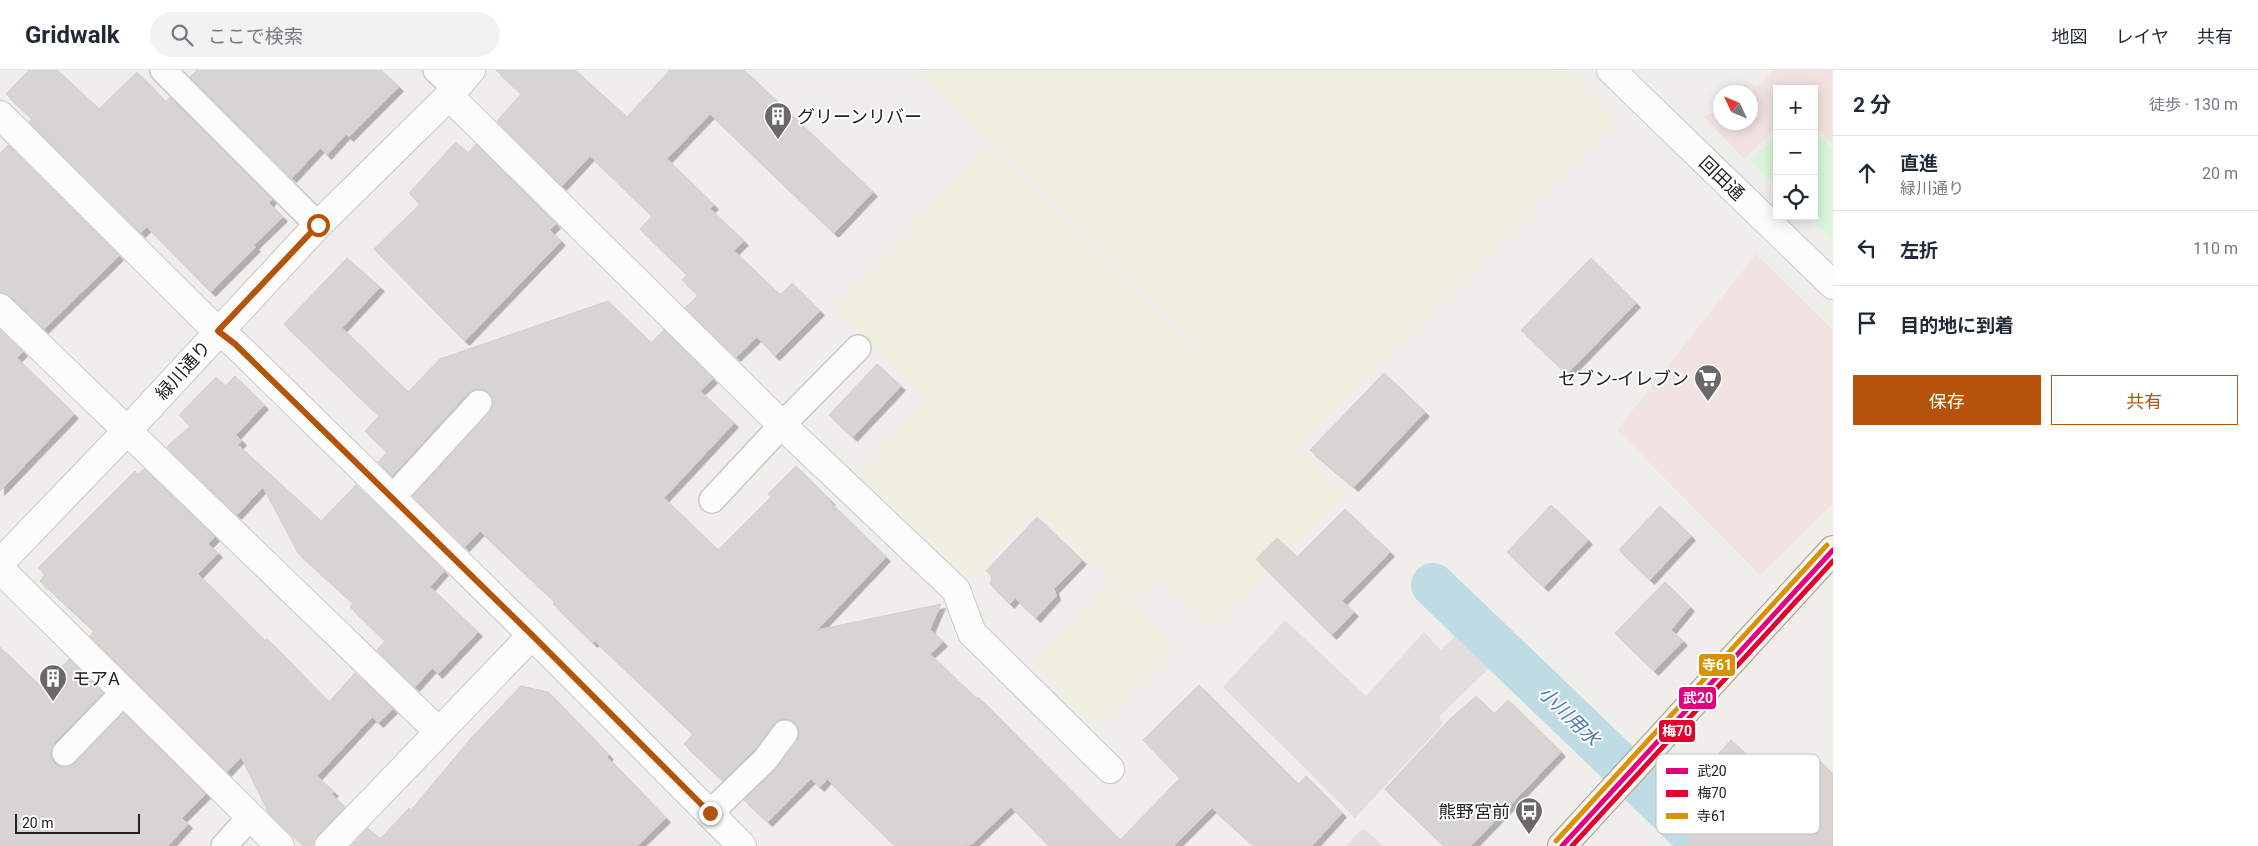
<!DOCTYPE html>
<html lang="ja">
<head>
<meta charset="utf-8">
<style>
  :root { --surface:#fff; --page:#f2f2f3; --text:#1f2937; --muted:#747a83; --line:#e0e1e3; --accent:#b45309 }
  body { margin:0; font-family:Roboto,"Noto Sans JP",sans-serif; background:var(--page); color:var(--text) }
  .controls { position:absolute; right:15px; top:15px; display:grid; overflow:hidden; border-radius:0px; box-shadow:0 2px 12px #0003 }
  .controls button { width:45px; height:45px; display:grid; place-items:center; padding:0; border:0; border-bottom:1px solid var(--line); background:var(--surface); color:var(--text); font:25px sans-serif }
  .compass { position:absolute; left:1713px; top:15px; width:45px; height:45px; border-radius:50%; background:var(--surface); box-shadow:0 2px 12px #0003; rotate:314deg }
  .scale { position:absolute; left:15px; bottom:12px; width:125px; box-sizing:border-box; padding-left:5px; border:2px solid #222; border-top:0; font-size:14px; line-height:18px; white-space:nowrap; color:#222; -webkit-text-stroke:4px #fff; paint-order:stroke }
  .stop { position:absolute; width:15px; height:15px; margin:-11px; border:4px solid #b45309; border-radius:50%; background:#fff }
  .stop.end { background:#b45309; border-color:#fff; box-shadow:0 1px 5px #0008 }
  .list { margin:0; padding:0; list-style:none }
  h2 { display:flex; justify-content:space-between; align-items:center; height:65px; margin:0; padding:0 20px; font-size:21px }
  h2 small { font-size:16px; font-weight:400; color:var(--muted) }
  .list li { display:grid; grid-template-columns:32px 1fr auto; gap:15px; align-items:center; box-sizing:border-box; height:75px; padding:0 20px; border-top:1px solid var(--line) }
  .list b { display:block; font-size:19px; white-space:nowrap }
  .list p { margin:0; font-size:16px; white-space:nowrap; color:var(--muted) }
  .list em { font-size:16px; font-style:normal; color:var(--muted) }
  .actions { display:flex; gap:10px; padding:15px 20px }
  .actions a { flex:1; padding:11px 0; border:1px solid var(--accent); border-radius:0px; text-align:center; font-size:18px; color:var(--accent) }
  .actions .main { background:var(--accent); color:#fff }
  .icon { flex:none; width:28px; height:28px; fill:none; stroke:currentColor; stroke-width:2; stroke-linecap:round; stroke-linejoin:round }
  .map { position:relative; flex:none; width:1833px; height:776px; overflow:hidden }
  header { display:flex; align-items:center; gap:30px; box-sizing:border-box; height:70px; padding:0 25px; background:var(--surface); border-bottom:1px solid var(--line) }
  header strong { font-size:24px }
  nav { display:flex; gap:28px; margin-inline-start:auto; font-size:18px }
  .search { width:350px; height:45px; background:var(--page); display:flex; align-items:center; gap:12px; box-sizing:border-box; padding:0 18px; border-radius:28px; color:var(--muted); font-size:19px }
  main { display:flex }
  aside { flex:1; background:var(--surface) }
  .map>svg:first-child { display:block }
  .commercial { fill:#f1e3e1 }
  .farmland { fill:#efefdf }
  .park { fill:#daf5da }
  .parking { fill:#e0dfde }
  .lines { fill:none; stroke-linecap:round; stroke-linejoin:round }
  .canal { stroke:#bfdbe3; stroke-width:44 }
  .building { fill:#d7d4d2; stroke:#d3d0cc; filter:url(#shadow) }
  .service-casing { stroke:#c9c8c7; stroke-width:28 }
  .minor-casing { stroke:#c9c8c7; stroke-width:30 }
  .tertiary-casing { stroke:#c9c8c7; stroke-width:30 }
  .primary-casing { stroke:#a79c86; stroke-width:30 }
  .service { stroke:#fdfcfc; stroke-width:25 }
  .minor { stroke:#fdfcfc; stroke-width:28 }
  .tertiary { stroke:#fdfcfc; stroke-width:28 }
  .primary { stroke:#f3ede7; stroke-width:28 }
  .bus-1-casing { stroke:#fff; stroke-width:9 }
  .bus-2-casing { stroke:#fff; stroke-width:9 }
  .bus-3-casing { stroke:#fff; stroke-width:9 }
  .bus-1 { stroke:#e5007d; stroke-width:5 }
  .bus-2 { stroke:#e4002b; stroke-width:5 }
  .bus-3 { stroke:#d79205; stroke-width:5 }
  .route { stroke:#b45309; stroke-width:6 }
  .labels { text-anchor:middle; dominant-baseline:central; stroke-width:4; stroke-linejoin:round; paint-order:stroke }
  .poi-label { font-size:18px; fill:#222; stroke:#fff; text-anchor:start }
  .street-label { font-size:18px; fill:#222; stroke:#fff }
  .water-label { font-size:19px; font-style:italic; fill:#4a7aab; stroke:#fff }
  .key { fill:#fff; stroke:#bdbdbd; stroke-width:1 }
  .key-label { font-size:14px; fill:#222 }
  .line-badge { stroke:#fff; stroke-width:2 }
  .badge-label { font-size:14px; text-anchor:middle; font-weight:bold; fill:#fff }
</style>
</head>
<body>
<header>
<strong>Gridwalk</strong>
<div class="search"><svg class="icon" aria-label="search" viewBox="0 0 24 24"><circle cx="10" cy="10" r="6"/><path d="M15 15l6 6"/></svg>ここで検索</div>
<nav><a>地図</a><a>レイヤ</a><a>共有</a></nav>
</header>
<main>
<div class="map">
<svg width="1833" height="776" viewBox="0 0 1833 776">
  <defs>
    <filter id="shadow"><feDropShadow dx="4.5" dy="4.5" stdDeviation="0" flood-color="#0004"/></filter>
  </defs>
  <rect width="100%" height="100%" fill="#f0eeeb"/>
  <path class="commercial" d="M 1774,0 L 1833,0 L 1833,74 L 1814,56 L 1814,19 L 1777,19 L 1777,57 L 1744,89 L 1703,46 L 1720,41 L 1720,52 L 1750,52 L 1751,23 Z
    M 1756,184 L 1833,260 L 1833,434 L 1760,505 L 1617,360 Z"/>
  <path class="farmland" d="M 917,0 L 1565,0 L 1617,51 L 1299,373 Z
    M 989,78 L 1347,424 L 1211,555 L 1159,505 L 1134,529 L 1037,438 L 971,507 L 860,402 L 929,331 L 834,238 Z
    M 1110,513 L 1174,575 L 1095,655 L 1066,628 L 1063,619 L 1034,592 Z"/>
  <path class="park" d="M 1814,61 L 1833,79 L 1833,170 L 1808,146 L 1814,146 Z
    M 1777,65 L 1777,116 L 1750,91 Z"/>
  <path class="parking" d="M 1285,550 L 1366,626 L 1424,562 L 1441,580 L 1458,563 L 1491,596 L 1439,647 L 1443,654 L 1355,748 L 1223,617 Z
    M 1361,760 L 1366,760 L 1383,776 L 1346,776 Z"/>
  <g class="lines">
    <path class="canal" d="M 1433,515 L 1705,776"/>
  </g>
  <path class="building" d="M 29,0 L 57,0 L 99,39 L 137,2 L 166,32 L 170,27 L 272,129 L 269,133 L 283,147 L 254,175 L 256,177 L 211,222 L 147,157 L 141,163 L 29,52 L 32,49 L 6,24 Z
    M 197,0 L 381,0 L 399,17 L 349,67 L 346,64 L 327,85 L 320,78 L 292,108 L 190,7 Z
    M 496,0 L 575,0 L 627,47 L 670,0 L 744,0 L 873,122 L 834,163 L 710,44 L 667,89 L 714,135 L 710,139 L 744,171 L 734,181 L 780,225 L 792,213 L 820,241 L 775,286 L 757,267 L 736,287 L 685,238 L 698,225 L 682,210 L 687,205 L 640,159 L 652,146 L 590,86 L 562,116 L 497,51 L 521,24 Z
    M 456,72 L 468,83 L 476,74 L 556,154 L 550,160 L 561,171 L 465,271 L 374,179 L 420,134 L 409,123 Z
    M 8,75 L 119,186 L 44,259 L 11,227 L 0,223 L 0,83 Z
    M 347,188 L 380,217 L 342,258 L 408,322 L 440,289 L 608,231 L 651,273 L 664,260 L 713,309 L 700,321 L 734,353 L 664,428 L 718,480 L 771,427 L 768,424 L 796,396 L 831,431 L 830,432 L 886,487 L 817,560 L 941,534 L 930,559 L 943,572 L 930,584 L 977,629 L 978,627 L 1120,770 L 1180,708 L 1143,670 L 1199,615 L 1298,714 L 1306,706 L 1342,743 L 1312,776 L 1254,776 L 1212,738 L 1174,776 L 1049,776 L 1011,737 L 972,774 L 963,776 L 895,776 L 827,709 L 820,717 L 811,709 L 768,752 L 744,730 L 775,700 L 797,672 L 799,664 L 798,657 L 794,652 L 786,649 L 779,650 L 774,654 L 754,680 L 723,711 L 684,674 L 693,664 L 595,571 L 593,573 L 553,534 L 555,532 L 480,461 L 465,477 L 413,426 L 490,343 L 493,337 L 493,329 L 488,322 L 482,319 L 475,319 L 468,323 L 392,406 L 378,392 L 387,382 L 365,361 L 379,346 L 284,254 Z
    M 1591,188 L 1636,233 L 1567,304 L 1521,260 Z
    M 0,260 L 23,282 L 17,288 L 74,344 L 0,421 Z
    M 877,294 L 901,316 L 853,367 L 829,345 Z
    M 1384,303 L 1425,342 L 1354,417 L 1310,380 Z
    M 235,306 L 264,335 L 236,365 L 242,371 L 238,375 L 321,451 L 356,415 L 444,501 L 430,517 L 478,562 L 438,604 L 432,598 L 415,617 L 377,580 L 385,571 L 350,537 L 353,533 L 298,483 L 263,417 L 237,445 L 167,377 L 190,356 L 179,345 L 216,307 L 225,316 Z
    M 144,399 L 215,467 L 208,474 L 218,483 L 198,504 L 265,571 L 267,569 L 329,632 L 355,603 L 393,639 L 379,653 L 372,647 L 317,706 L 334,722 L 331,724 L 345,737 L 318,765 L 314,776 L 304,776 L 268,742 L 241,687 L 227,702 L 90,566 L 94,561 L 40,511 L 45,504 L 38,498 L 135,401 L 138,404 Z
    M 1551,435 L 1588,470 L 1544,517 L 1507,482 Z
    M 1660,436 L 1691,466 L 1650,510 L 1619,480 Z
    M 1345,439 L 1390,482 L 1342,531 L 1354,542 L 1332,565 L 1256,489 L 1277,468 L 1297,487 Z
    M 1037,447 L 1082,490 L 1054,519 L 1056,526 L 1036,548 L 1015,528 L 1010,534 L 990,514 L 992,507 L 986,501 Z
    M 1665,512 L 1690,537 L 1671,560 L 1683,571 L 1654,601 L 1615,563 Z
    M 0,577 L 42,618 L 69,589 L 103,623 L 54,673 L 51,680 L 51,686 L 55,694 L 62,697 L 69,697 L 75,693 L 124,643 L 206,724 L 182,748 L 188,754 L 168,776 L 0,776 Z
    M 521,616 L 548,622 L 609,685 L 607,687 L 666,748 L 637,776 L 351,776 L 368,758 L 380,769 L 409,738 L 411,740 L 472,667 Z
    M 1476,626 L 1494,644 L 1508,630 L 1561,682 L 1471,776 L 1444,776 L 1385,719 L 1451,648 Z
    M 1731,670 L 1782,716 L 1812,684 L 1833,704 L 1833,776 L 1683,776 L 1727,730 L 1699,705 Z"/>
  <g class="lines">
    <g class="service-casing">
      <path id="service" d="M 163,0 L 318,155
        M 436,0 L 455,18
        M 392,428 L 479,333
        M 712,430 L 782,355 L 858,278
        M 65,683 L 124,622
        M 710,743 L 765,690 L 785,663
        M 224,776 L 251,746"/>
    </g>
    <g class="minor-casing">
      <path id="minor" d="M 449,26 L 782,355 L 956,520 L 972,563 L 1110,699
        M 0,45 L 205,249 L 235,274 L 532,565 L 742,776
        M 0,238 L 439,662 L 329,776
        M 0,499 L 280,776
        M 439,662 L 532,565"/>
    </g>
    <g class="tertiary-casing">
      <path id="tertiary" d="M 1611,0 L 1833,215
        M 0,493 L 126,362 L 318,155 L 449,26 L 471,0"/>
    </g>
    <g class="primary-casing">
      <path id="primary" d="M 1562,776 L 1833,480"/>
    </g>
    <use href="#service" class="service"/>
    <use href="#minor" class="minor"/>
    <use href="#tertiary" class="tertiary"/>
    <use href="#primary" class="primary"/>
    <g class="bus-1-casing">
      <path id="bus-1" d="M 1562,776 L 1833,480"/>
    </g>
    <g class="bus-2-casing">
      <path id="bus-2" d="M 1572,776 L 1833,491"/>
    </g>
    <g class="bus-3-casing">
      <path id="bus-3" d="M 1556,771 L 1827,475"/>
    </g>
    <use href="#bus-1" class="bus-1"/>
    <use href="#bus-2" class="bus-2"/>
    <use href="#bus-3" class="bus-3"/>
  </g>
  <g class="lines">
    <path class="route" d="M 318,155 L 218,261 L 235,274 L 532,565 L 710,743"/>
  </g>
  <defs>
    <g id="building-pin" transform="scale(1.4375)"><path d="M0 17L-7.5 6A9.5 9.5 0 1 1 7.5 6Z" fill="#6a6968" stroke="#fff"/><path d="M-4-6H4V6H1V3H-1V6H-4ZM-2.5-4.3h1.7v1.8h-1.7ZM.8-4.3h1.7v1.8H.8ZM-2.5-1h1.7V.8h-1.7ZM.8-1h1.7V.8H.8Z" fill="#fff"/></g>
    <g id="supermarket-pin" transform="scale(1.4375)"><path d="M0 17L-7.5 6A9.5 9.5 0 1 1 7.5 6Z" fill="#6a6968" stroke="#fff"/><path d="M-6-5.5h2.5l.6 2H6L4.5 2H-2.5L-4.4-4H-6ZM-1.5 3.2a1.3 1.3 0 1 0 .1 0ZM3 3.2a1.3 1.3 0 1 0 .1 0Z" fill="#fff"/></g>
    <g id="bus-pin" transform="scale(1.4375)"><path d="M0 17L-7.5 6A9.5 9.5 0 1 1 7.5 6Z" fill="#6a6968" stroke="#fff"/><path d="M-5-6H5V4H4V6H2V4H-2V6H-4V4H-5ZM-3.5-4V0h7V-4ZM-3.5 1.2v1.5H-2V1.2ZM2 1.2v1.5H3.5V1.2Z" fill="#fff"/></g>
  </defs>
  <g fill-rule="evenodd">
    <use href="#building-pin" x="778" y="46"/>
    <use href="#supermarket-pin" x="1708" y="308"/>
    <use href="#building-pin" x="53" y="608"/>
    <use href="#bus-pin" x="1529" y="741"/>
  </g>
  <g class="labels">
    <g class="poi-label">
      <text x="797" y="46">グリーンリバー</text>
      <text x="1689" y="308" text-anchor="end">セブン-イレブン</text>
      <text x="72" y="608">モアA</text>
      <text x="1510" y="741" text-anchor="end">熊野宮前</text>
    </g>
    <g class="street-label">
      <text transform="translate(1722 108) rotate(44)">回田通</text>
      <text transform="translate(183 300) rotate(-48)">緑川通り</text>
    </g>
    <g class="water-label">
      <text transform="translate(1569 646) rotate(44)">小川用水</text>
    </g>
  </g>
  <rect x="1656" y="684" width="164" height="80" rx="8" class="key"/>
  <rect x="1666" y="698" width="22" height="6" fill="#e5007d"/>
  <rect x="1666" y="720" width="22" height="7" fill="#e4002b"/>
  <rect x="1666" y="743" width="22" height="6" fill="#d79205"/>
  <g class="key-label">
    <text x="1697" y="706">武20</text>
    <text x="1697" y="728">梅70</text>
    <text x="1697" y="751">寺61</text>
  </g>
  <g class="line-badge">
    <rect x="1698" y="583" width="38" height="24" rx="5" fill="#d79205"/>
    <rect x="1678" y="616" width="39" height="24" rx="5" fill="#e5007d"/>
    <rect x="1658" y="649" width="38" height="24" rx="5" fill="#e4002b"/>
  </g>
  <g class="badge-label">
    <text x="1717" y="600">寺61</text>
    <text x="1698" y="633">武20</text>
    <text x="1677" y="666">梅70</text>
  </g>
</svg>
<div class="controls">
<button>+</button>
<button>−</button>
<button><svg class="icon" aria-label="locate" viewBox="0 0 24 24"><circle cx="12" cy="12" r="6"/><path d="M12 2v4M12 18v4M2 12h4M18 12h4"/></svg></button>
</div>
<svg class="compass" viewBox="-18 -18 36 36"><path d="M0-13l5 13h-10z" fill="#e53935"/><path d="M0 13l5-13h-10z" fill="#747a83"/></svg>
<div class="scale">20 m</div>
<div class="stop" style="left:318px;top:155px"></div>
<div class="stop end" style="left:710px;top:743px"></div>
</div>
<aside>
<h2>2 分<small>徒歩 · 130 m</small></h2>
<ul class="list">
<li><svg class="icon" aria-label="ahead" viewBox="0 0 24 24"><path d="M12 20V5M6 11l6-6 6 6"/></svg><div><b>直進</b><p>緑川通り</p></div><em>20 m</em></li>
<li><svg class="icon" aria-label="left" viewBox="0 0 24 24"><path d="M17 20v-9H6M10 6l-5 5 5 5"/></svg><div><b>左折</b></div><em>110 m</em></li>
<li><svg class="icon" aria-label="arrive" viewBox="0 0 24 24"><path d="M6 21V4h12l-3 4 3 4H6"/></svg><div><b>目的地に到着</b></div></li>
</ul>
<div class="actions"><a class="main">保存</a><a>共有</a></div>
</aside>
</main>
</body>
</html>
